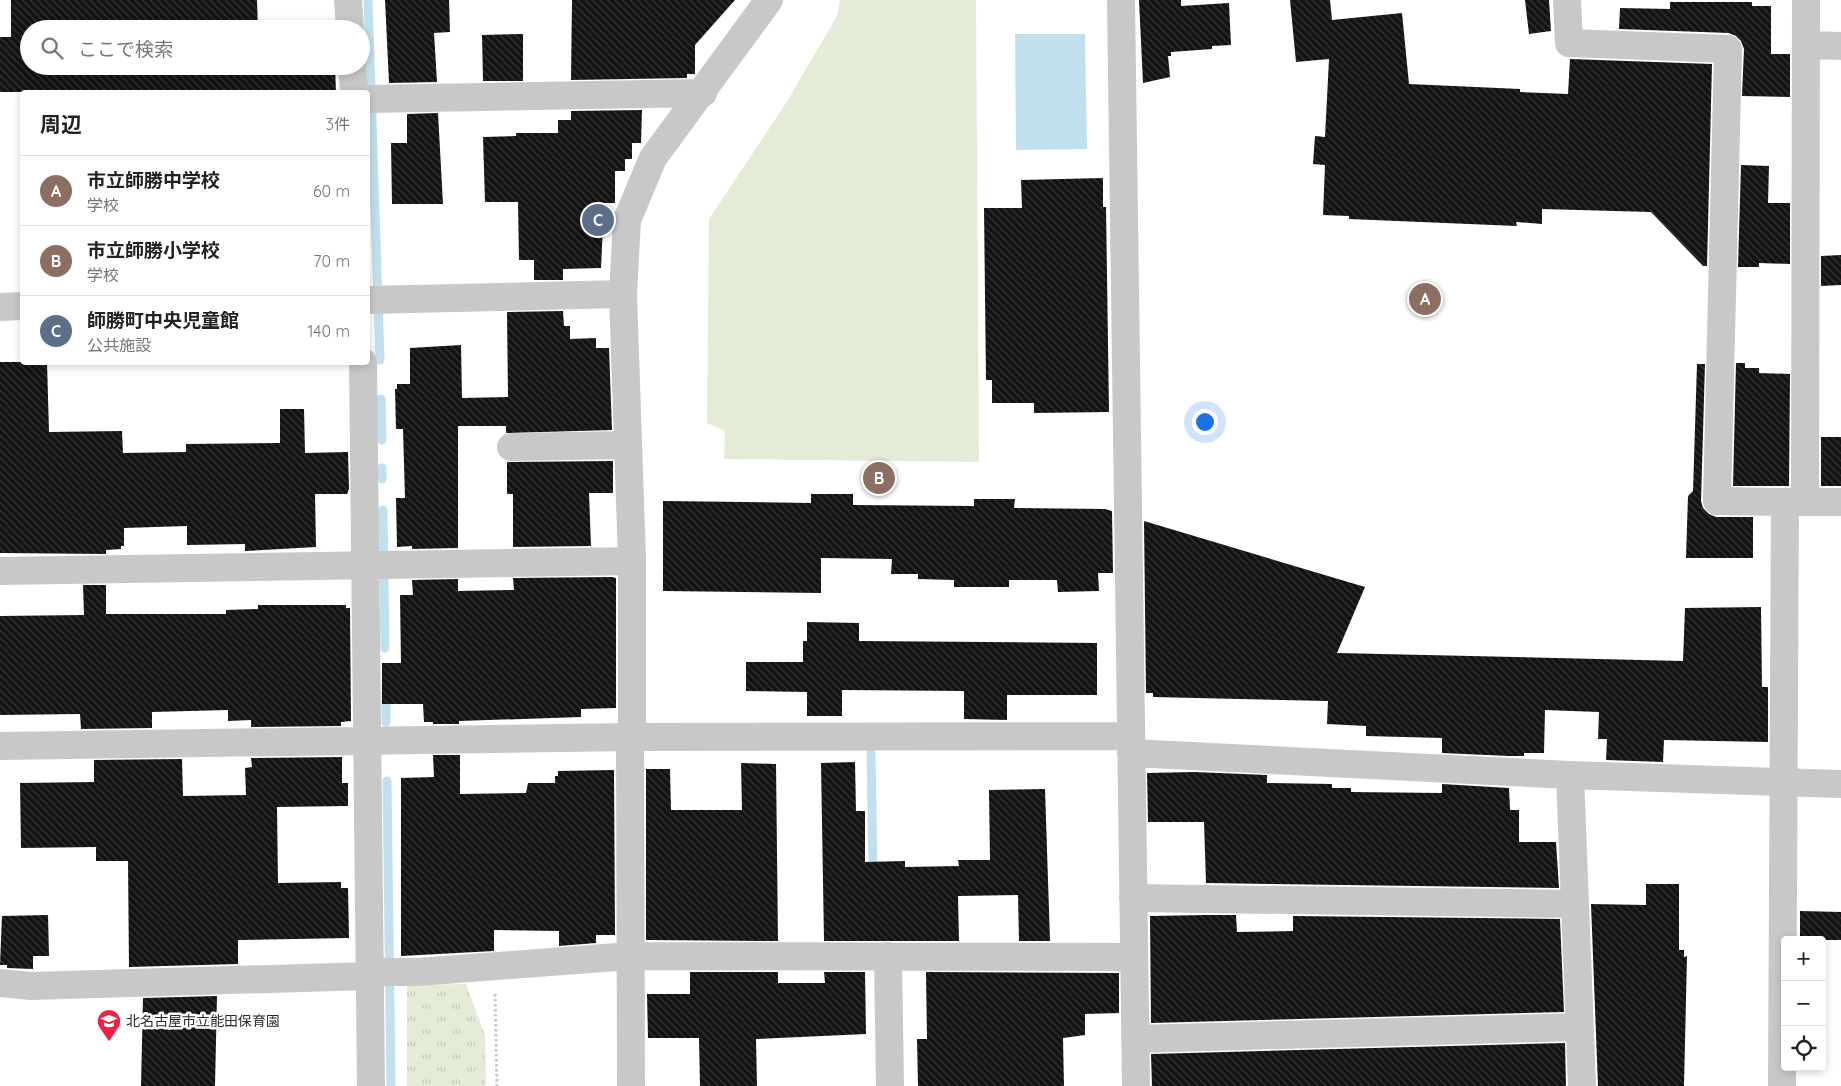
<!DOCTYPE html>
<html lang="ja">
<head>
<meta charset="utf-8">
<style>
  :root { --surface:#fff; --page:#f2f2f2; --text:#222; --muted:#767676; --line:#e0e0e0; --accent:#db2777 }
  body { margin:0; font-family:Quicksand,"Noto Sans JP",sans-serif; background:var(--page); color:var(--text) }
  .controls { position:absolute; right:15px; bottom:15px; display:grid; overflow:hidden; border-radius:5px; box-shadow:0 2px 8px #0003 }
  .controls button { width:45px; height:45px; display:grid; place-items:center; padding:0; border:0; border-bottom:1px solid var(--line); background:var(--surface); color:var(--text); font:25px sans-serif }
  .you { position:absolute; left:1204px; top:421px; width:18px; height:18px; margin:-12px; border:4px solid #fff; border-radius:50%; background:#1a73e8; box-shadow:0 0 0 8px #1a73e833 }
  .badge { display:grid; place-items:center; width:32px; height:32px; border-radius:50%; background:var(--accent); color:#fff; font-size:16px; font-weight:700 }
  .pin { position:absolute; translate:-50% -50%; border:2px solid #fff; box-shadow:0 1px 5px #0006 }
  .list { margin:0; padding:0; list-style:none }
  h2 { display:flex; justify-content:space-between; align-items:center; height:65px; margin:0; padding:0 20px; font-size:21px }
  h2 small { font-size:16px; font-weight:400; color:var(--muted) }
  .list li { display:grid; grid-template-columns:32px 1fr auto; gap:15px; align-items:center; box-sizing:border-box; height:70px; padding:0 20px; border-top:1px solid var(--line) }
  .list b { display:block; font-size:19px; white-space:nowrap }
  .list p { margin:0; font-size:16px; white-space:nowrap; color:var(--muted) }
  .list em { font-size:16px; font-style:normal; color:var(--muted) }
  .icon { flex:none; width:28px; height:28px; fill:none; stroke:currentColor; stroke-width:2; stroke-linecap:round; stroke-linejoin:round }
  .map { position:relative; flex:none; width:1841px; height:1086px; overflow:hidden }
  .search { position:absolute; background:var(--surface); box-shadow:0 2px 8px #0003; left:20px; top:20px; width:350px; height:55px; display:flex; align-items:center; gap:12px; box-sizing:border-box; padding:0 18px; border-radius:28px; color:var(--muted); font-size:19px }
  .panel { position:absolute; background:var(--surface); box-shadow:0 2px 8px #0003; left:20px; top:90px; width:350px; height:275px; border-radius:5px }
  .map>svg:first-child { display:block }
  .park { fill:url(#park-tufts) }
  .pitch { fill:#e4ebd7 }
  .water { fill:#c1e0ed }
  .lines { fill:none; stroke-linecap:round; stroke-linejoin:round }
  .stream { stroke:#c1e0ed; stroke-width:9 }
  .building { fill:url(#building-back-hatch) }
  .path { stroke:#c8c8c8; stroke-width:3; stroke-dasharray:2.5 2.5; stroke-linecap:butt }
  .minor { stroke:#c8c8c8; stroke-width:28 }
  .labels { text-anchor:middle; dominant-baseline:central; stroke-width:5; stroke-linejoin:round; paint-order:stroke }
  .poi-label { font-size:14px; fill:#2b2b2b; stroke:#fff; text-anchor:start }
</style>
</head>
<body>
<div class="map">
<svg width="1841" height="1086" viewBox="0 0 1841 1086">
  <defs>
    <pattern id="park-tufts" width="24" height="20" patternUnits="userSpaceOnUse" patternTransform="scale(1.25)"><rect width="24" height="20" fill="#e4ebd7"/><path d="M3 7l-1-3M5 7V3M7 7l1-3M15 17l-1-3M17 17v-4M19 17l1-3" fill="none" stroke="#c4cab9"/></pattern>
    <pattern id="building-back-hatch" width="6" height="6" patternUnits="userSpaceOnUse" patternTransform="scale(1.25)"><rect width="6" height="6" fill="#121212"/><path d="M-1 5l2 2M0 0l6 6M5-1l2 2" fill="none" stroke="#353535"/></pattern>
  </defs>
  <rect width="100%" height="100%" fill="#fff"/>
  <path class="park" d="M 466,984 L 485,1035 L 486,1086 L 407,1086 L 407,985 Z"/>
  <path class="pitch" d="M 840,0 L 976,0 L 979,462 L 724,459 L 725,431 L 707,423 L 709,219 L 786,103 L 837,16 Z"/>
  <path class="water" d="M 1015,34 L 1085,34 L 1087,149 L 1016,150 Z"/>
  <g class="lines">
    <path class="stream" d="M 368,0 L 380,360
      M 381,399 L 382,440
      M 382,468 L 382,479
      M 383,510 L 385,648
      M 386,692 L 386,722
      M 871,753 L 873,872
      M 387,781 L 391,1086"/>
  </g>
  <path class="building" d="M 11,0 L 257,0 L 258,29 L 29,29 L 29,66 L 335,66 L 336,92 L 0,92 L 0,37 L 11,37 Z
    M 385,0 L 449,0 L 450,32 L 434,33 L 437,82 L 389,83 Z
    M 572,0 L 735,0 L 695,45 L 695,74 L 687,74 L 687,78 L 571,80 Z
    M 1139,0 L 1181,0 L 1181,6 L 1229,3 L 1231,45 L 1212,46 L 1212,49 L 1171,52 L 1171,56 L 1168,56 L 1170,77 L 1143,83 Z
    M 1290,0 L 1330,0 L 1332,20 L 1402,13 L 1409,84 L 1520,89 L 1520,92 L 1568,94 L 1570,59 L 1712,64 L 1707,266 L 1703,266 L 1651,212 L 1542,209 L 1542,224 L 1516,222 L 1517,226 L 1349,219 L 1349,216 L 1323,215 L 1325,165 L 1313,164 L 1315,136 L 1325,137 L 1329,59 L 1296,62 Z
    M 1525,0 L 1549,0 L 1551,31 L 1529,34 Z
    M 1670,2 L 1752,2 L 1752,6 L 1771,6 L 1771,54 L 1790,54 L 1790,97 L 1742,96 L 1744,49 L 1741,41 L 1736,36 L 1729,33 L 1619,29 L 1620,8 L 1670,9 Z
    M 523,34 L 523,81 L 483,81 L 482,35 Z
    M 642,110 L 641,143 L 632,143 L 632,159 L 625,159 L 625,171 L 615,171 L 615,203 L 604,203 L 601,268 L 563,269 L 563,280 L 534,280 L 534,260 L 519,260 L 518,202 L 485,202 L 483,137 L 516,136 L 516,133 L 558,133 L 558,120 L 571,120 L 571,111 Z
    M 438,113 L 443,204 L 392,204 L 391,143 L 407,143 L 407,114 Z
    M 1741,165 L 1769,166 L 1768,203 L 1790,203 L 1790,264 L 1759,263 L 1759,267 L 1738,267 Z
    M 1103,178 L 1103,207 L 1106,207 L 1109,412 L 1034,413 L 1034,403 L 992,403 L 992,380 L 986,380 L 984,208 L 1022,208 L 1021,180 Z
    M 1841,255 L 1841,285 L 1821,286 L 1821,256 Z
    M 563,311 L 564,326 L 570,326 L 570,339 L 596,338 L 596,348 L 609,348 L 612,430 L 506,433 L 506,426 L 458,426 L 458,548 L 412,549 L 412,546 L 397,547 L 396,498 L 405,498 L 403,429 L 396,429 L 395,389 L 397,389 L 397,384 L 410,384 L 410,348 L 461,345 L 462,398 L 508,397 L 507,312 Z
    M 0,362 L 47,362 L 49,432 L 122,431 L 123,453 L 186,452 L 186,444 L 280,443 L 280,409 L 304,409 L 305,453 L 348,452 L 349,489 L 347,494 L 315,494 L 316,547 L 245,551 L 245,544 L 187,545 L 187,526 L 124,528 L 124,546 L 121,546 L 121,549 L 106,550 L 106,554 L 0,553 Z
    M 1736,363 L 1745,363 L 1745,368 L 1759,368 L 1759,373 L 1790,374 L 1789,486 L 1733,486 Z
    M 1697,364 L 1705,364 L 1701,501 L 1703,508 L 1709,514 L 1716,517 L 1753,517 L 1753,558 L 1686,558 L 1688,496 L 1693,491 Z
    M 1821,437 L 1841,437 L 1841,486 L 1821,486 Z
    M 613,461 L 613,493 L 589,493 L 591,546 L 513,547 L 513,494 L 507,494 L 507,462 Z
    M 811,494 L 853,494 L 853,505 L 974,506 L 974,499 L 1015,499 L 1014,508 L 1105,509 L 1112,511 L 1113,573 L 1098,573 L 1099,591 L 1058,592 L 1057,580 L 1009,580 L 1009,587 L 954,587 L 954,580 L 918,579 L 918,574 L 891,574 L 892,559 L 821,558 L 821,593 L 663,591 L 663,501 L 811,503 Z
    M 1144,521 L 1365,587 L 1337,653 L 1683,661 L 1685,608 L 1761,607 L 1762,687 L 1768,687 L 1768,742 L 1664,740 L 1663,762 L 1606,760 L 1607,739 L 1598,739 L 1599,712 L 1545,710 L 1544,753 L 1524,753 L 1524,756 L 1509,756 L 1442,753 L 1442,738 L 1366,736 L 1366,726 L 1327,724 L 1328,701 L 1153,697 L 1153,693 L 1146,693 Z
    M 612,577 L 616,578 L 616,708 L 581,709 L 581,717 L 459,721 L 459,724 L 433,724 L 433,722 L 424,722 L 423,704 L 382,704 L 382,663 L 401,663 L 400,595 L 413,595 L 412,580 L 458,579 L 458,591 L 514,590 L 513,578 Z
    M 83,585 L 106,585 L 106,614 L 226,614 L 226,610 L 258,609 L 258,605 L 346,605 L 346,608 L 350,608 L 351,721 L 341,722 L 341,726 L 251,727 L 251,720 L 228,721 L 228,710 L 152,712 L 152,728 L 81,729 L 80,714 L 0,715 L 0,616 L 84,615 Z
    M 807,622 L 859,623 L 859,641 L 1097,643 L 1097,695 L 1007,695 L 1007,720 L 964,719 L 964,691 L 842,690 L 842,716 L 807,716 L 807,692 L 746,691 L 746,662 L 803,662 L 803,641 L 807,641 Z
    M 433,755 L 460,755 L 460,794 L 526,793 L 528,783 L 555,783 L 555,776 L 558,776 L 558,771 L 614,770 L 615,935 L 596,935 L 596,943 L 559,946 L 559,931 L 494,930 L 494,951 L 401,956 L 401,778 L 434,777 Z
    M 342,757 L 342,783 L 348,783 L 348,806 L 277,807 L 278,883 L 341,882 L 341,888 L 348,888 L 349,938 L 238,940 L 238,964 L 129,967 L 128,861 L 96,861 L 96,847 L 21,848 L 20,783 L 94,782 L 94,760 L 182,759 L 183,796 L 246,795 L 245,768 L 252,767 L 251,758 Z
    M 855,762 L 856,811 L 865,811 L 865,862 L 905,861 L 905,867 L 959,866 L 958,860 L 990,860 L 989,790 L 1045,789 L 1050,941 L 1019,941 L 1018,895 L 958,896 L 959,941 L 824,941 L 821,763 Z
    M 741,763 L 776,764 L 778,941 L 646,940 L 646,769 L 670,769 L 671,810 L 742,810 Z
    M 1194,772 L 1267,775 L 1267,783 L 1332,784 L 1332,788 L 1351,788 L 1351,792 L 1442,793 L 1442,784 L 1509,788 L 1510,810 L 1519,810 L 1519,842 L 1556,842 L 1559,888 L 1206,883 L 1204,822 L 1148,822 L 1147,773 Z
    M 1646,884 L 1679,884 L 1679,950 L 1684,950 L 1684,957 L 1687,956 L 1684,1086 L 1598,1086 L 1591,904 L 1646,905 Z
    M 1800,911 L 1841,912 L 1841,940 L 1800,940 Z
    M 48,915 L 49,956 L 33,956 L 33,969 L 7,968 L 7,965 L 0,965 L 2,916 Z
    M 1206,915 L 1236,915 L 1237,932 L 1293,931 L 1293,916 L 1560,919 L 1564,1012 L 1151,1023 L 1150,916 Z
    M 690,972 L 778,972 L 778,983 L 825,983 L 824,972 L 865,972 L 866,1034 L 756,1039 L 757,1086 L 700,1086 L 699,1038 L 648,1038 L 647,994 L 690,994 Z
    M 926,972 L 1119,973 L 1119,1013 L 1085,1014 L 1085,1035 L 1063,1038 L 1064,1086 L 918,1086 L 917,1039 L 927,1039 Z
    M 217,996 L 215,1086 L 141,1086 L 143,998 Z
    M 1565,1043 L 1566,1086 L 1152,1086 L 1151,1054 Z"/>
  <g class="lines">
    <path class="path" d="M 495,994 L 497,1086"/>
    <path class="minor" d="M 348,0 L 350,29
      M 1121,0 L 1136,1086
      M 1567,0 L 1569,43 L 1728,49 L 1717,501 L 1785,502
      M 1807,45 L 1841,46
      M 352,66 L 354,92
      M 368,99 L 703,93
      M 368,300 L 623,294
      M 0,307 L 22,306
      M 363,362 L 371,1086
      M 511,447 L 628,445
      M 1805,502 L 1806,0
      M 0,571 L 632,561
      M 630,737 L 631,1086
      M 632,737 L 632,561 L 623,294 L 627,220 L 653,158 L 769,0
      M 0,746 L 632,737 L 1130,736
      M 1131,753 L 1570,775 L 1841,784
      M 1133,898 L 1575,904 L 1570,775
      M 1575,904 L 1582,1086
      M 888,956 L 890,1086
      M 369,972 L 418,972 L 630,956 L 1133,957
      M 0,983 L 31,986 L 369,976
      M 1135,1039 L 1579,1027
      M 1782,1086 L 1785,502 L 1841,502"/>
  </g>
  <defs>
    <g id="school-pin" transform="scale(1.25)"><path d="M0 17L-7.5 6A9.5 9.5 0 1 1 7.5 6Z" fill="#f11f45" stroke="#fff"/><path d="M0-5L7-2L0 1L-7-2ZM-4 1L0 2.5L4 1V4Q0 6-4 4Z" fill="#fff"/></g>
  </defs>
  <g fill-rule="evenodd">
    <use href="#school-pin" x="109" y="1021"/>
  </g>
  <g class="labels">
    <g class="poi-label">
      <text x="126" y="1021">北名古屋市立能田保育園</text>
    </g>
  </g>
</svg>
<div class="controls">
<button>+</button>
<button>−</button>
<button><svg class="icon" aria-label="locate" viewBox="0 0 24 24"><circle cx="12" cy="12" r="6"/><path d="M12 2v4M12 18v4M2 12h4M18 12h4"/></svg></button>
</div>
<div class="you"></div>
<div class="pin badge" style="left:1425px;top:299px;background:#8d6e63">A</div>
<div class="pin badge" style="left:879px;top:478px;background:#8d6e63">B</div>
<div class="pin badge" style="left:598px;top:220px;background:#5c6f8a">C</div>
<div class="search"><svg class="icon" aria-label="search" viewBox="0 0 24 24"><circle cx="10" cy="10" r="6"/><path d="M15 15l6 6"/></svg>ここで検索</div>
<section class="panel">
<h2>周辺<small>3件</small></h2>
<ul class="list">
<li><span class="badge" style="background:#8d6e63">A</span><div><b>市立師勝中学校</b><p>学校</p></div><em>60 m</em></li>
<li><span class="badge" style="background:#8d6e63">B</span><div><b>市立師勝小学校</b><p>学校</p></div><em>70 m</em></li>
<li><span class="badge" style="background:#5c6f8a">C</span><div><b>師勝町中央児童館</b><p>公共施設</p></div><em>140 m</em></li>
</ul>
</section>
</div>
</body>
</html>
